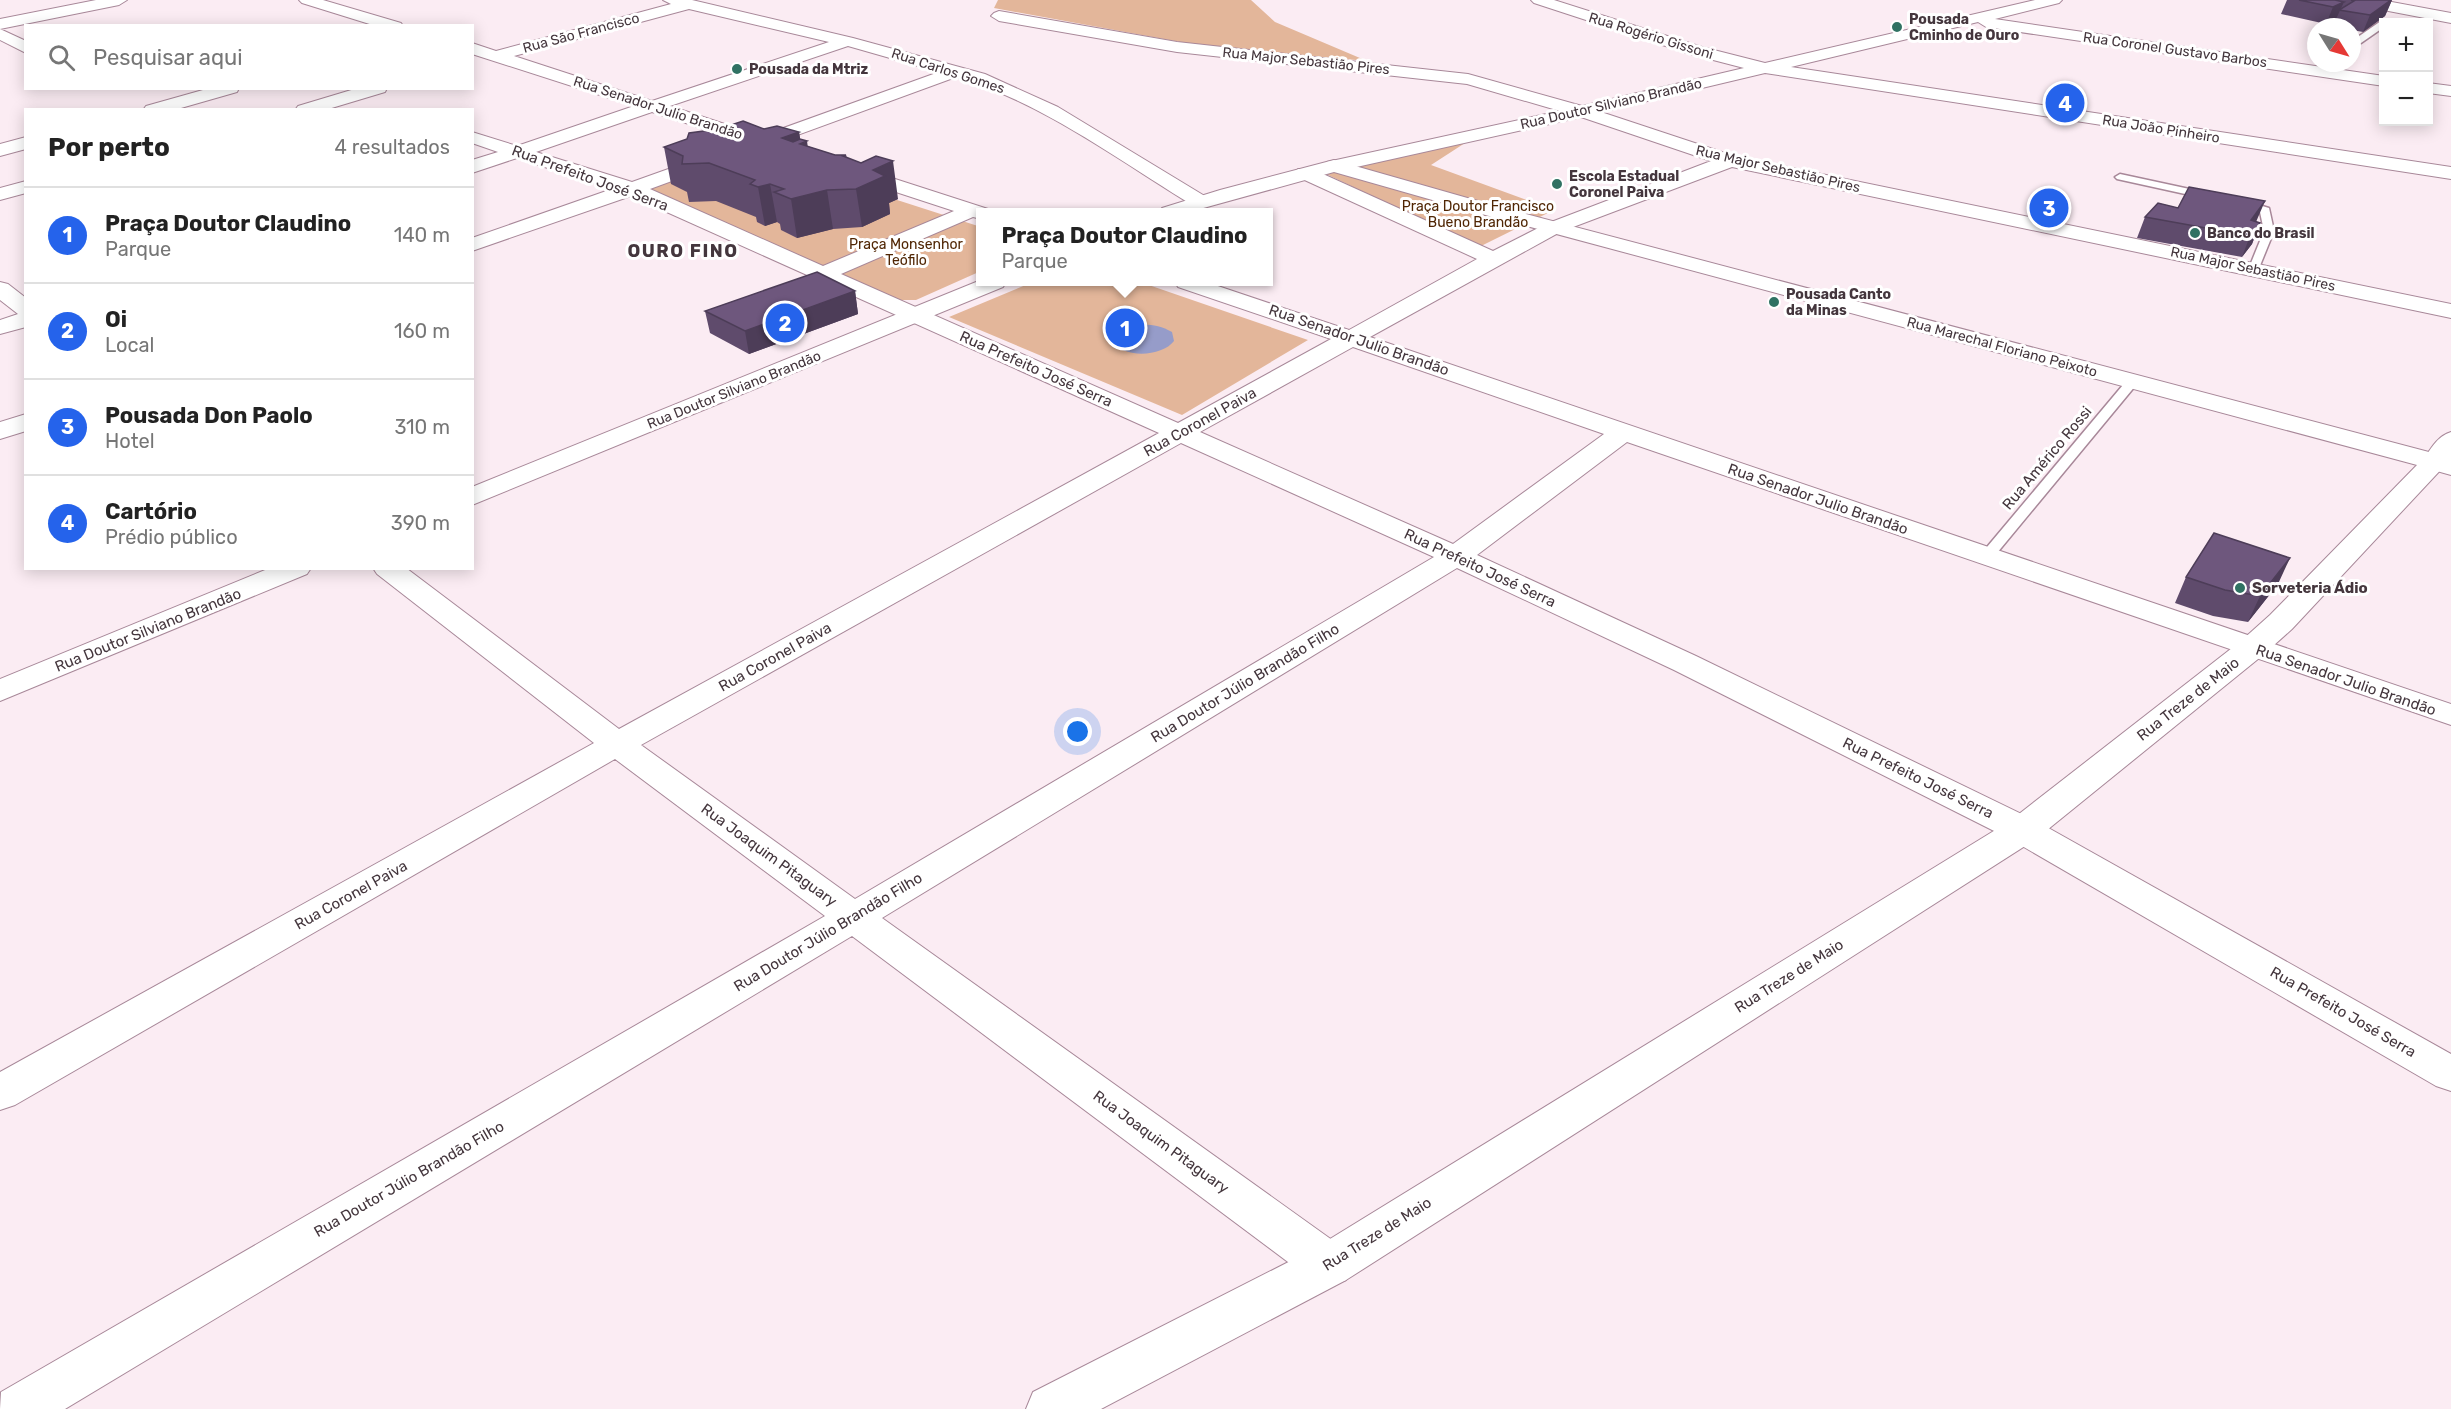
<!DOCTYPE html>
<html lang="pt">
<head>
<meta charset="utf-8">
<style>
  :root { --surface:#fff; --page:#f2f2f2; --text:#222; --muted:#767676; --line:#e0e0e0; --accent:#2563eb }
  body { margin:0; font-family:Rubik,sans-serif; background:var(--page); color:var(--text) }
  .controls { position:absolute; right:18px; top:18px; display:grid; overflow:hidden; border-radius:0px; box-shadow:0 3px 15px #0003 }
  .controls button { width:54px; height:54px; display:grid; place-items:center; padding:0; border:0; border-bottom:2px solid var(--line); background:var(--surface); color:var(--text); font:30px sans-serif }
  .compass { position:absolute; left:2307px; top:18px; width:54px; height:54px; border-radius:50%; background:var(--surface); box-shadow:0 3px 15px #0003; rotate:127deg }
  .you { position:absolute; left:1078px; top:732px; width:21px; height:21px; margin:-15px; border:4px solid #fff; border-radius:50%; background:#1a73e8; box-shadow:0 0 0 9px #1a73e833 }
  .badge { display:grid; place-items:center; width:39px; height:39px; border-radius:50%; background:var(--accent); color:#fff; font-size:20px; font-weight:700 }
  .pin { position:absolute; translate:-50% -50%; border:3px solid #fff; box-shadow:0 2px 6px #0006 }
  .popup { position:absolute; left:976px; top:208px; width:297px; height:78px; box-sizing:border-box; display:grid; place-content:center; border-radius:0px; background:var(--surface); filter:drop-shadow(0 2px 4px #0005); font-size:20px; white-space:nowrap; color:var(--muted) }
  .popup b { font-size:22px; color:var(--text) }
  .popup::after { content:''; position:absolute; left:50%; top:100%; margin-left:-12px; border:12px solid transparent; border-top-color:var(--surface) }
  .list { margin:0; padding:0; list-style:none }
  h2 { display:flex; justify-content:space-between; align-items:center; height:78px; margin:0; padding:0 24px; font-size:26px }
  h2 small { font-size:20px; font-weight:400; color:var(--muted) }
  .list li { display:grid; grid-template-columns:39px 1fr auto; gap:18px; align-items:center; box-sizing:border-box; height:96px; padding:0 24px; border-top:2px solid var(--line) }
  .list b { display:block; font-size:22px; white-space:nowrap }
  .list p { margin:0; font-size:20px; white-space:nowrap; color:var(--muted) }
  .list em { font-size:20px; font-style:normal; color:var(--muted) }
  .icon { flex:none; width:33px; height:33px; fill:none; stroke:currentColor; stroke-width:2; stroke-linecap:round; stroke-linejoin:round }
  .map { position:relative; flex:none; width:2451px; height:1409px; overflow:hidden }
  .search { position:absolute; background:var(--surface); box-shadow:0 3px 15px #0003; left:24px; top:24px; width:450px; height:66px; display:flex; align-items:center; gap:15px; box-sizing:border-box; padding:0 21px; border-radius:0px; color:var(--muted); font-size:22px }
  .panel { position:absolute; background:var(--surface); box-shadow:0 3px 15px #0003; left:24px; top:108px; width:450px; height:462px; border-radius:0px }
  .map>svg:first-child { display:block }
  .green { fill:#e3b69a }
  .water { fill:#969cc9 }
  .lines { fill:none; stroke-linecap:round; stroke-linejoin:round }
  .lane-casing { stroke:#a88899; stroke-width:3 }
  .street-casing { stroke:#a88899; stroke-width:2 }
  .secondary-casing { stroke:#a88899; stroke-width:2 }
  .lane { fill:#fff; fill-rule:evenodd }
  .street { fill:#fff; fill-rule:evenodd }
  .secondary { fill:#fff; fill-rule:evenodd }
  .wall { fill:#5f4b6c }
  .shaded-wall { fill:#4d3d58 }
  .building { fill:#6e577d; stroke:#4d3d58; stroke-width:1.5 }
  .poi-dot { fill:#307263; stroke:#fff; stroke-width:2 }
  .labels { text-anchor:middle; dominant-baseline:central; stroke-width:6; stroke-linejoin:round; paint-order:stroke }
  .far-poi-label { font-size:14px; font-weight:bold; fill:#44363d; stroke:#fff; text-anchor:start }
  .far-street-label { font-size:14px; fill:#44363d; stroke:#fff }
  .far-park-label { font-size:14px; fill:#502604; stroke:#fff }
  .street-label { font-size:15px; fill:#44363d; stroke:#fff }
  .poi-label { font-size:15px; font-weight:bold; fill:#44363d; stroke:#fff; text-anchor:start }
  .far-district-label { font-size:18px; font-weight:bold; letter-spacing:1.5px; fill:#44363d; stroke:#fff }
</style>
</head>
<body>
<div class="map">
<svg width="2451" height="1409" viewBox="0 0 2451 1409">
  <rect width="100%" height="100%" fill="#fbecf3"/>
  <path class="green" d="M 998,0 L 1251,0 L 1275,22 L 1367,61 L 1202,46 L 994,8 Z
    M 1465,143 L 1431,165 L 1554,210 L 1479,247 L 1324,173 Z
    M 748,152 L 981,227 L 981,271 L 916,300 L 899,300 L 642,190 Z
    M 1033,282 L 1140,282 L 1308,340 L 1182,415 L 949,317 Z"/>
  <path class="water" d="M 1136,325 C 1149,324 1160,325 1172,332 L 1174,341 C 1162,357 1122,359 1111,340 L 1118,331 Z"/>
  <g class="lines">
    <g class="lane-casing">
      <path id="lane" d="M 2381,21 L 2388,22 L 2384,22 L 2384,27 L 2361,43 L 2355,43 L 2355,39 Z
        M 2120,174 L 2208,193 L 2213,196 L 2208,199 L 2117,179 L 2115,177 Z
        M 2242,200 L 2269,208 L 2274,231 L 2259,268 L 2254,271 L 2249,268 L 2264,231 L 2260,212 L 2238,205 L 2237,203 Z
        M 2132,378 L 2138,382 L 2136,385 L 1992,559 L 1982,559 L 1980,556 L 1982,553 L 2128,379 Z"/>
    </g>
    <g class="street-casing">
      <path id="street" d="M 96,0 L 127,0 L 119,5 L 0,29 L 0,19 Z
        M 299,0 L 323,0 L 401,23 L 403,26 L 376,26 L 302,3 Z
        M 663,0 L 692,0 L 853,38 L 985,74 L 1058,107 L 1208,198 L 1211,202 L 1208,206 L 1194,206 C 1120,161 1040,101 956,77 L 650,189 L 823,266 L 954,211 L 847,176 L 844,172 L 847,168 L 861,168 L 988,209 L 991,212 L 981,212 L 981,219 L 973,217 L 841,274 L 1178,423 L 1331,339 L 1178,287 L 1175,282 L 1206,282 L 1349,330 L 1477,259 L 1298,177 L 1295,173 L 1298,169 L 1312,169 L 1493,251 L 1546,224 L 1711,161 L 1581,117 L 1334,172 L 1327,170 L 1324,166 L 1327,162 L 1560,111 L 1467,84 L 1177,52 L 999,21 L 991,16 L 994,13 L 999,11 L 1177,42 L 1468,74 L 1582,106 L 1744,68 L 1690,54 L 1534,3 L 1531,0 L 1554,0 L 1702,47 L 1765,63 L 2035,0 L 2062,0 L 2059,3 L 1995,19 L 2384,76 L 2384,86 L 1986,27 L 1978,22 L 1791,67 L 2451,167 L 2451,179 L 1765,73 L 1601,112 L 1734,156 L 2451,304 L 2451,318 L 1732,167 L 1560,232 L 1370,337 L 2451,704 L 2451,725 L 1627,442 L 1477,555 L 1696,656 L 2036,821 L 2451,1054 L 2451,1091 L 2436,1086 L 2010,839 L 1674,670 L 1457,568 L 882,918 L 1346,1250 L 1353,1265 L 1346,1280 L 1329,1286 L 1312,1280 L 852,936 L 65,1409 L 0,1409 L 1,1392 L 825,916 L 615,759 L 15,1105 L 0,1110 L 0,1072 L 594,743 L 377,574 L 373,568 L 406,568 L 619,729 L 1159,433 L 631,196 L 472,251 L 472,238 L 612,189 L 517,158 L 472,173 L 472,160 L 498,152 L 472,143 L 472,132 L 517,146 L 634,106 L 472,54 L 472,43 L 496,51 L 671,4 ZM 689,9 L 829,42 L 652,101 L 514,56 ZM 848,46 L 939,72 L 761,136 L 670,106 ZM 652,112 L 744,142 L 632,182 L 536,152 ZM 1353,347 L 1604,434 L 1453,544 L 1200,432 ZM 1181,443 L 1434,557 L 855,899 L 641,745 Z
        M 2349,0 L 2381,0 L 2451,13 L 2451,23 L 2357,5 Z
        M 0,29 L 26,41 L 26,53 L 0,40 Z
        M 2428,83 L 2451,86 L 2451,96 L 2428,93 Z
        M 210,88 L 239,88 L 237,92 L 174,110 L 143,110 L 146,106 Z
        M 358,88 L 387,88 L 385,92 L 325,110 L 295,110 L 298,106 Z
        M 26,137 L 26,149 L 0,156 L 0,144 Z
        M 26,181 L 26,193 L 0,200 L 0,188 Z
        M 0,282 L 8,284 L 26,298 L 26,327 L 0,334 L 0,320 L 18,314 L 0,300 Z
        M 26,414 L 26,431 L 0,439 L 0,422 Z
        M 2451,432 L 2451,475 L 2426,468 L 2422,462 C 2430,450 2437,436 2451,432 Z"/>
    </g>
    <g class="secondary-casing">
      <path id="secondary" d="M 1334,160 L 1492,205 L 2444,456 L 2448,462 L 2292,629 L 2263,655 L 2036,839 L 1346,1280 L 1101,1409 L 1026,1409 L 1033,1392 L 1312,1250 L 2010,821 L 2241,641 L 2270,615 L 2417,465 L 1478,213 L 1334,172 L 1189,212 L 1159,212 L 1162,208 L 1220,190 Z
        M 981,280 L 1006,282 L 1003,287 L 472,505 L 472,487 Z
        M 270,568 L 311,568 L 307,574 L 0,701 L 0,679 Z"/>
    </g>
    <use href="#lane" class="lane"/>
    <use href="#street" class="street"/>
    <use href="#secondary" class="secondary"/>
  </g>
  <path class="wall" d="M 2287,0 L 2392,0 L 2385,16 L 2363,32 L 2352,30 L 2352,27 L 2333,27 L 2336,19 L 2326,24 L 2281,14 Z
    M 764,129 L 799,132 L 800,139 L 807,146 L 835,155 L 846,155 L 847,158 L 898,199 L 889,203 L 890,214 L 862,227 L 833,229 L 797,238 L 781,230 L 780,224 L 777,222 L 765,226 L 757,222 L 756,217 L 716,201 L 689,202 L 687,192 L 671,184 L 664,147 Z
    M 2178,208 L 2256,222 L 2260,223 L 2252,244 L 2242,257 L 2137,238 L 2145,217 Z
    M 855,291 L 858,314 L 749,354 L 710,333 L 705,311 Z
    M 2186,577 L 2278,584 L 2248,622 L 2213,616 L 2175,603 Z"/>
  <path class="shaded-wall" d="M 2392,0 L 2385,16 L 2363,32 L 2370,15 Z
    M 2344,2 L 2336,19 L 2326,24 L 2333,7 Z
    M 799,132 L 801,144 L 807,141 L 812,178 L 782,138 Z
    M 893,161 L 898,199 L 889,203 L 890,214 L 862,227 L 856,189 L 873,170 Z
    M 770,184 L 777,222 L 765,226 L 758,187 Z
    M 827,190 L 833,229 L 797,238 L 791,199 Z
    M 2265,201 L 2256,222 L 2251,220 Z
    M 2260,223 L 2252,244 L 2242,257 L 2250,236 Z
    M 855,291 L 858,314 L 749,354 L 745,331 Z
    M 2290,558 L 2278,584 L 2248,622 L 2260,596 Z"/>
  <path class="building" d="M 2299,0 L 2335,0 L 2344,2 L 2333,7 Z
    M 2351,0 L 2391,0 L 2370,15 L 2339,10 L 2354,1 Z
    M 743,121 L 764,129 L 777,126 L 799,132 L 782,138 L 793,142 L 800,139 L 807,141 L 800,144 L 835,155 L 846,155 L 843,156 L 861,163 L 876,156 L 893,161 L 873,170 L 885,176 L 856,189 L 827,190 L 791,199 L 774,192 L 784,189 L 770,184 L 758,187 L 750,184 L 755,180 L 709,163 L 682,164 L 683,156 L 664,147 L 687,139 L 689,133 L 719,129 Z
    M 2189,187 L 2265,201 L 2251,220 L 2260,223 L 2250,236 L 2145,217 L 2158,203 L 2178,208 Z
    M 817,272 L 855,291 L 745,331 L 705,311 Z
    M 2214,533 L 2290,558 L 2260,596 L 2225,590 L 2186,577 Z"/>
  <g class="poi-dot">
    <circle cx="1897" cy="27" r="6"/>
    <circle cx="737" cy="69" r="6"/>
    <circle cx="1557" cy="184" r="6"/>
    <circle cx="2195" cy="233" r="6"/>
    <circle cx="1774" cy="302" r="6"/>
    <circle cx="2240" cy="588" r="6"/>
  </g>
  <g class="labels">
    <g class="far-poi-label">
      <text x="1909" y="19">Pousada<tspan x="1909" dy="16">Cminho de Ouro</tspan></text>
      <text x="749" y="69">Pousada da Mtriz</text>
      <text x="1569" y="176">Escola Estadual<tspan x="1569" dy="16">Coronel Paiva</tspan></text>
      <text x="2207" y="233">Banco do Brasil</text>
      <text x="1786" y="294">Pousada Canto<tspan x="1786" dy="16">da Minas</tspan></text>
    </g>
    <g class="far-street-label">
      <text transform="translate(581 33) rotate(-15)">Rua São Francisco</text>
      <text transform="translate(1651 36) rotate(17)">Rua Rogério Gissoni</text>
      <text transform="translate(2175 50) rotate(8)">Rua Coronel Gustavo Barbos</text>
      <text transform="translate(1306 61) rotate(6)">Rua Major Sebastião Pires</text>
      <text transform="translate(948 71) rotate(18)">Rua Carlos Gomes</text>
      <text transform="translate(1611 104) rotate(-13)">Rua Doutor Silviano Brandão</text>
      <text transform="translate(658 108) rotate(18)">Rua Senador Julio Brandão</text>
      <text transform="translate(2161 129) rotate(9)">Rua João Pinheiro</text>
      <text transform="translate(1778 169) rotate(13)">Rua Major Sebastião Pires</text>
      <text transform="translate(2253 269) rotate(12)">Rua Major Sebastião Pires</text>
      <text transform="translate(2002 347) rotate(15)">Rua Marechal Floriano Peixoto</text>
      <text transform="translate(734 390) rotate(-22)">Rua Doutor Silviano Brandão</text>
    </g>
    <g class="far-park-label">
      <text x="1478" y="206">Praça Doutor Francisco<tspan x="1478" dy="16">Bueno Brandão</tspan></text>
      <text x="906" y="244">Praça Monsenhor<tspan x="906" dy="16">Teófilo</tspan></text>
    </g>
    <g class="street-label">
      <text transform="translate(590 178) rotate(20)">Rua Prefeito José Serra</text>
      <text transform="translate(1359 340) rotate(19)">Rua Senador Julio Brandão</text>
      <text transform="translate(1036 369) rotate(24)">Rua Prefeito José Serra</text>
      <text transform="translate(1200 422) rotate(-29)">Rua Coronel Paiva</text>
      <text transform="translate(2047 458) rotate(-50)">Rua Américo Rossi</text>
      <text transform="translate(1818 499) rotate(19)">Rua Senador Julio Brandão</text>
      <text transform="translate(1480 568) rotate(25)">Rua Prefeito José Serra</text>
      <text transform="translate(148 630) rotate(-22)">Rua Doutor Silviano Brandão</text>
      <text transform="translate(775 657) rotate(-29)">Rua Coronel Paiva</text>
      <text transform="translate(2346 680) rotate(19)">Rua Senador Julio Brandão</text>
      <text transform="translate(1245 683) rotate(-31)">Rua Doutor Júlio Brandão Filho</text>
      <text transform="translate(2188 699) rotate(-38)">Rua Treze de Maio</text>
      <text transform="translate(1918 778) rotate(26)">Rua Prefeito José Serra</text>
      <text transform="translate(769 855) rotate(36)">Rua Joaquim Pitaguary</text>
      <text transform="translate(351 895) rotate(-29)">Rua Coronel Paiva</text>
      <text transform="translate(828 932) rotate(-31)">Rua Doutor Júlio Brandão Filho</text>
      <text transform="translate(1789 976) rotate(-32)">Rua Treze de Maio</text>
      <text transform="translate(2343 1012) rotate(30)">Rua Prefeito José Serra</text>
      <text transform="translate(1161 1142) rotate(36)">Rua Joaquim Pitaguary</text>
      <text transform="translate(409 1179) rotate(-30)">Rua Doutor Júlio Brandão Filho</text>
      <text transform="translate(1377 1234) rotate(-32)">Rua Treze de Maio</text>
    </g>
    <g class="poi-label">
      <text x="2252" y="588">Sorveteria Ádio</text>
    </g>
    <g class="far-district-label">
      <text x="683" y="251">OURO FINO</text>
    </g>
  </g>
</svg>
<div class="controls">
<button>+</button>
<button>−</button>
</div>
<svg class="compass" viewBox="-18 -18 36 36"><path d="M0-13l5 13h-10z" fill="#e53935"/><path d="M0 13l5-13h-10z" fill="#767676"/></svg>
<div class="you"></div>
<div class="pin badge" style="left:1125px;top:328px">1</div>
<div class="popup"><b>Praça Doutor Claudino</b>Parque</div>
<div class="pin badge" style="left:785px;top:323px">2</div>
<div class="pin badge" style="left:2049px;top:208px">3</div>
<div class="pin badge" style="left:2065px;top:103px">4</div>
<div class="search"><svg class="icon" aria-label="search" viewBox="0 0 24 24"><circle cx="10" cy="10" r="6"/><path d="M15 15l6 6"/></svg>Pesquisar aqui</div>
<section class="panel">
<h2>Por perto<small>4 resultados</small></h2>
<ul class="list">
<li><span class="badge">1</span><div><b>Praça Doutor Claudino</b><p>Parque</p></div><em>140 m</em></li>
<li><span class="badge">2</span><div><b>Oi</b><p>Local</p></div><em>160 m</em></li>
<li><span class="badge">3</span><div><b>Pousada Don Paolo</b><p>Hotel</p></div><em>310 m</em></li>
<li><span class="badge">4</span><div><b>Cartório</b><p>Prédio público</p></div><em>390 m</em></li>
</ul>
</section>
</div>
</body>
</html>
